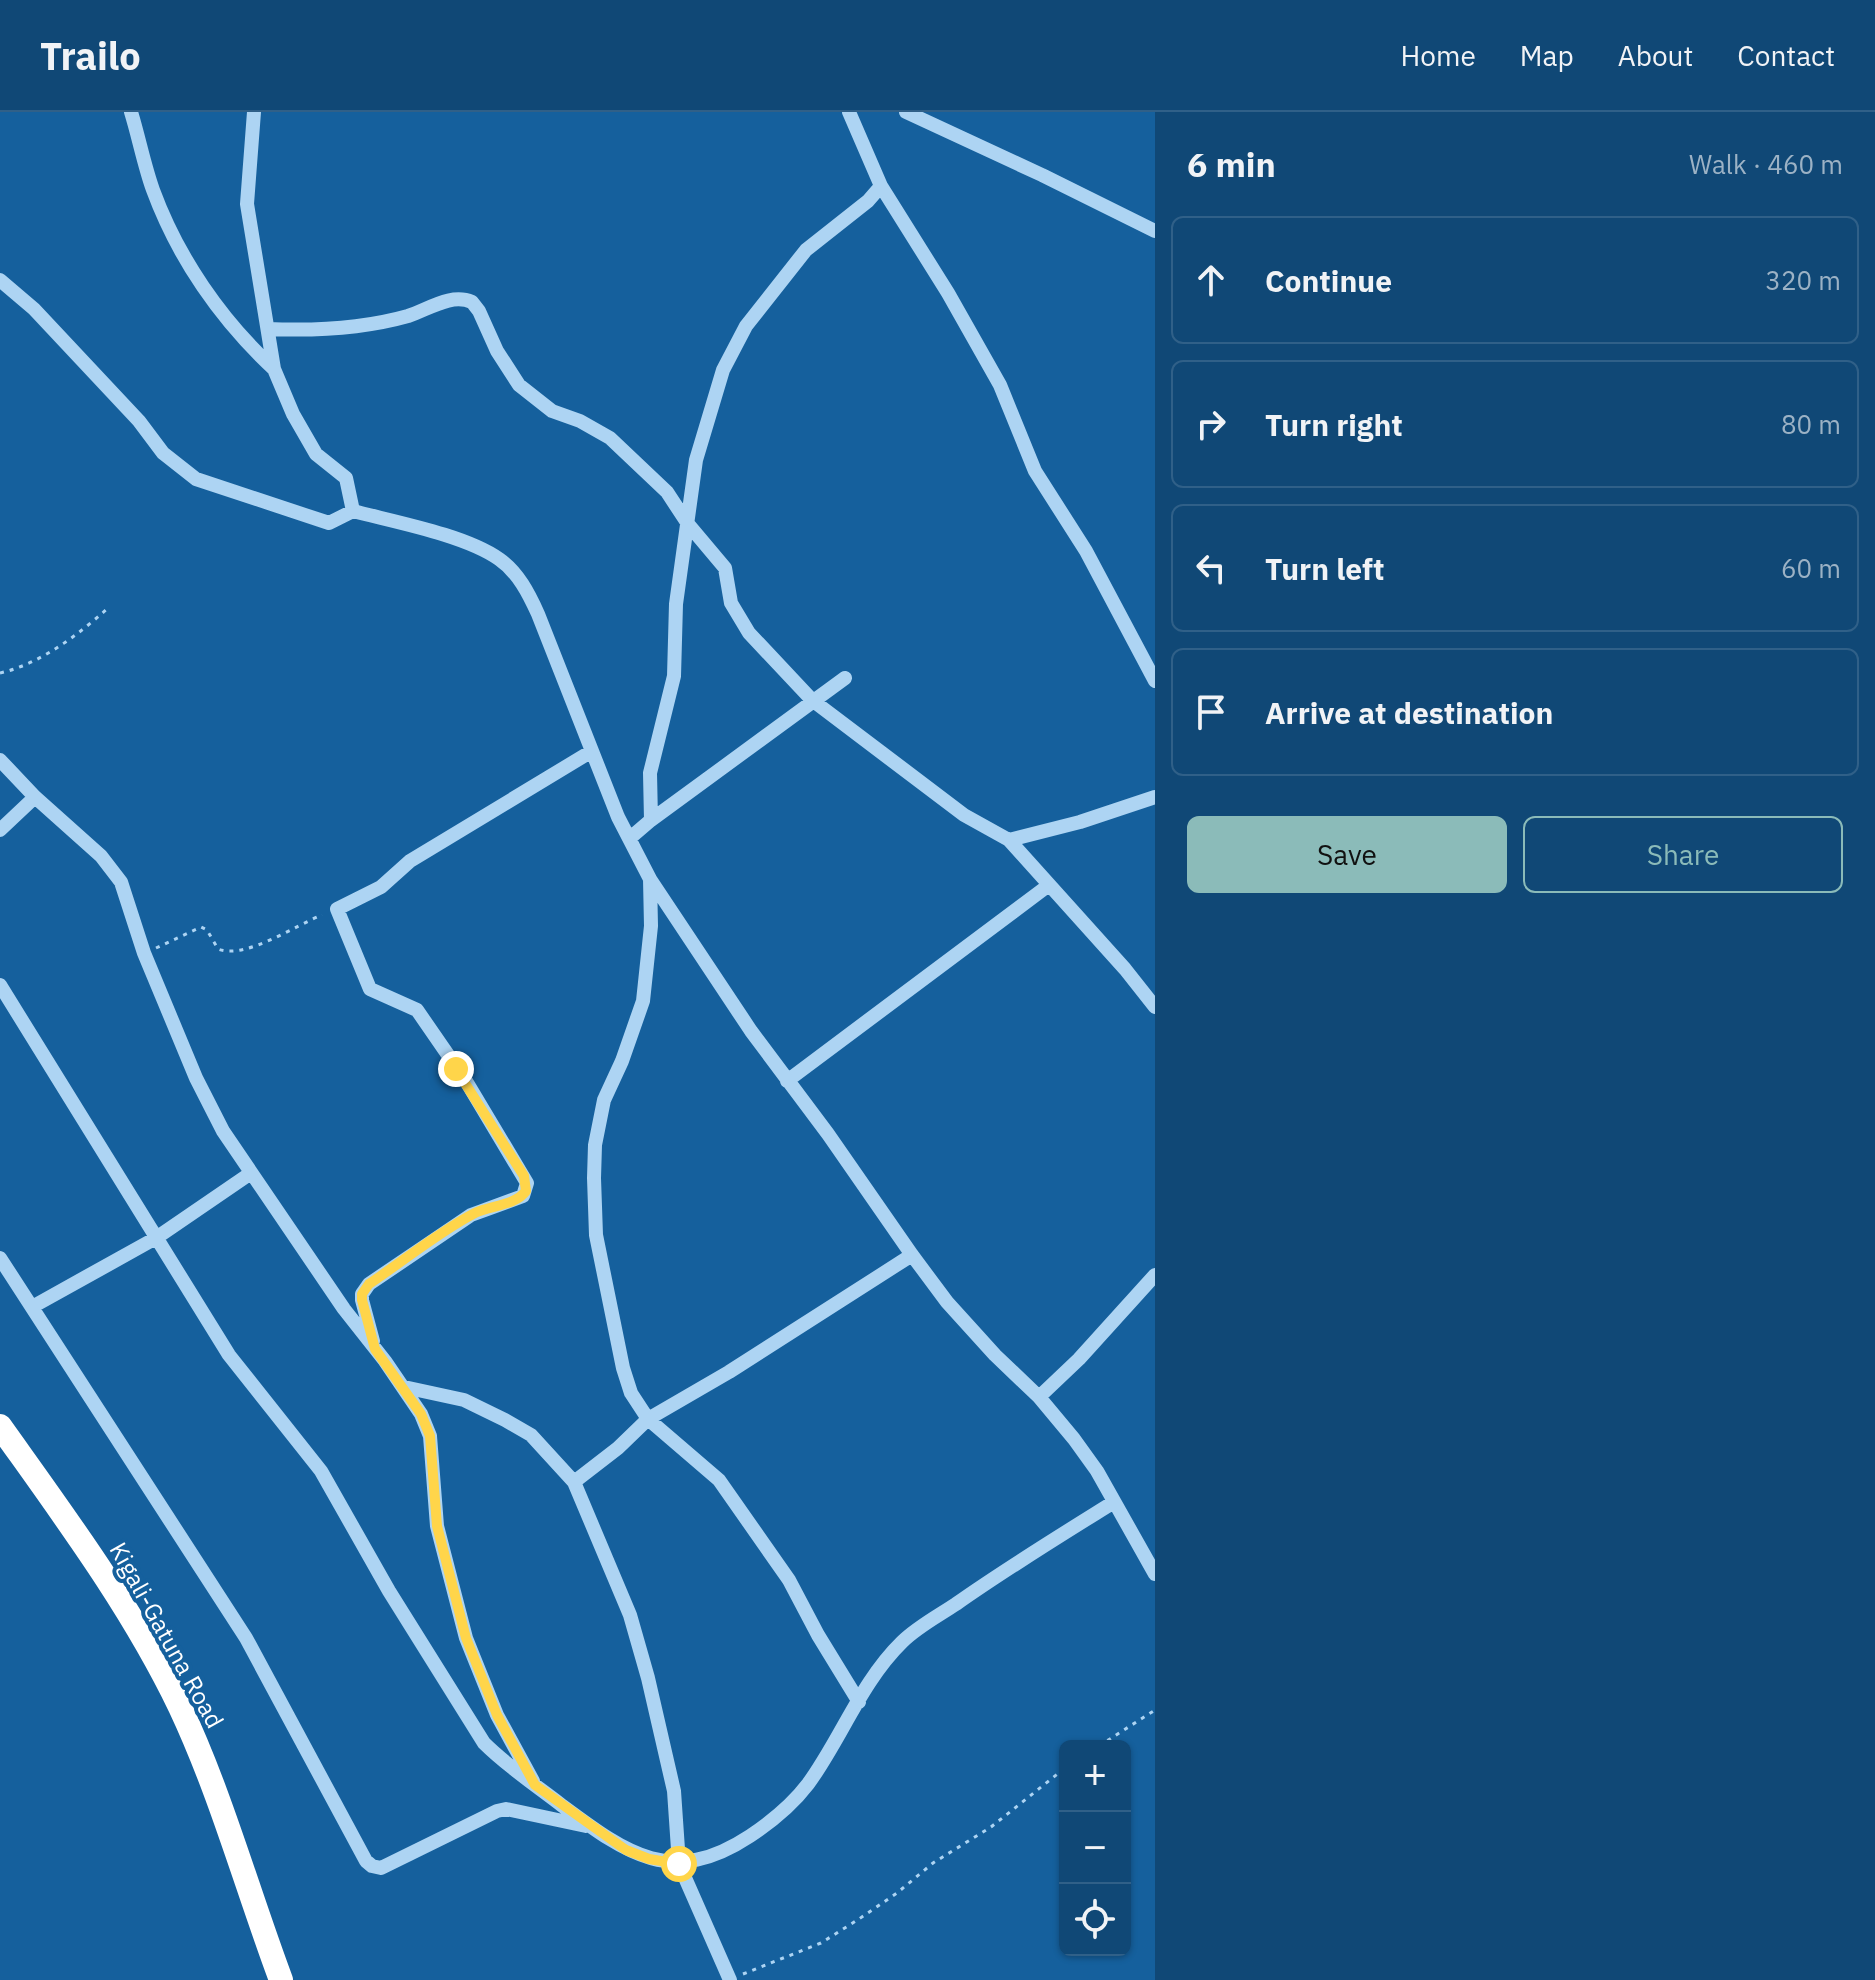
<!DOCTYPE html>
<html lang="en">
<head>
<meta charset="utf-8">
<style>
  :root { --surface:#104876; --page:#194f7b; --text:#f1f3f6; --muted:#9cb2c5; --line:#306088; --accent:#8bbbb9 }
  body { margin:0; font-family:"IBM Plex Sans",sans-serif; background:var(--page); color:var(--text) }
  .controls { position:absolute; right:24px; bottom:24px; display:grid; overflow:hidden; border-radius:12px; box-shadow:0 2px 6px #0004 }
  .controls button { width:72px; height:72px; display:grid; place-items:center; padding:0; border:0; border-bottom:2px solid var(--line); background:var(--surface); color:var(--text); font:40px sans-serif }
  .stop { position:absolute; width:24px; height:24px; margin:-18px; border:6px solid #ffd54a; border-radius:50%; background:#fff }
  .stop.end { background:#ffd54a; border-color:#fff; box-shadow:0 2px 8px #0008 }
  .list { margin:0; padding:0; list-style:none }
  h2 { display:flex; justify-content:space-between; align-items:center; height:104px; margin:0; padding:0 32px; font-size:34px }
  h2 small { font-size:26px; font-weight:400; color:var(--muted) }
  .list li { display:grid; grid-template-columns:52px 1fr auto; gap:24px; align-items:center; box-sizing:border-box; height:128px; margin:0 16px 16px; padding:0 16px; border:2px solid var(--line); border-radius:12px }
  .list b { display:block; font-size:30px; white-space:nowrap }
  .list em { font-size:26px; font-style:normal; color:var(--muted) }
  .actions { display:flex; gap:16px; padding:24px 32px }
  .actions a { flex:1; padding:18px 0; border:2px solid var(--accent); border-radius:12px; text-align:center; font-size:28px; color:var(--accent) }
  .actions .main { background:var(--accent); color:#111 }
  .icon { flex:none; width:44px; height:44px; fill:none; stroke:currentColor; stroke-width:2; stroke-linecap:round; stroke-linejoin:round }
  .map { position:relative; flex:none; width:1155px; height:1868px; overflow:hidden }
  header { display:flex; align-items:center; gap:48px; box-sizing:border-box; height:112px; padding:0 40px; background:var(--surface); border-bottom:2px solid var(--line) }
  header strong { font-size:38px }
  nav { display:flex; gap:44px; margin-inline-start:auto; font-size:28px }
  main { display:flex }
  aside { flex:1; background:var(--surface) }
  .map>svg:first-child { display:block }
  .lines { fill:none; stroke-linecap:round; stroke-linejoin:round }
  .path { stroke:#add4f3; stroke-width:3; stroke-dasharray:4 6; stroke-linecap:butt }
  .minor { stroke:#add4f3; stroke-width:14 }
  .highway { stroke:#fff; stroke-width:24 }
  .route { stroke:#ffd54a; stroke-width:10 }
  .labels { text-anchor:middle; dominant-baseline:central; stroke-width:8; stroke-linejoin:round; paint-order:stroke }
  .street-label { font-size:24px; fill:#fff; stroke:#15609d }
</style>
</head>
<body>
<header>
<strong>Trailo</strong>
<nav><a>Home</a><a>Map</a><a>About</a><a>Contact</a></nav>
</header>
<main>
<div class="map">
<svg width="1155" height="1868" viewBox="0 0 1155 1868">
  <rect width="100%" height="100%" fill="#15609d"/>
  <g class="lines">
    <path class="path" d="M 0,561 C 40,552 78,523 108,496
      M 156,836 L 201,815 L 207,818 L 218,837 C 245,848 296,813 322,803
      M 1099,1634 L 1155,1598
      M 743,1862 L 821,1831 L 859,1807 L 897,1781 L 933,1751 L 991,1715 L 1065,1656"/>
    <path class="minor" d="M 131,0 C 139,26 144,53 153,78 C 178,146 221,208 274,257
      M 254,0 L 247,92 L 274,257 L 293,302 L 316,342 L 346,366 L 353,399
      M 849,0 L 881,74 L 948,181 L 1000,273 L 1035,359 L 1086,439 L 1155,569
      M 906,0 L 1042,63 L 1155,119
      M 0,168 L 34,197 L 139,309 L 163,341 L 196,367 L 329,411 L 353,399 C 395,410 465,423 499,447 C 518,460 529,482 538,502 L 618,705 L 650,767 L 651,814 L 643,889 L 622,949 L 604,988 L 595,1033 L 594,1066 L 596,1123 L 623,1256 L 631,1281 L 648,1307 L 618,1336 L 574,1370 L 630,1503 L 648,1566 L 674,1679 L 679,1752 L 730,1868
      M 268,217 C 315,219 362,217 408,204 C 429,197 451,181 472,190 L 479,199 L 497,239 L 519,273 L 552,299 L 580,309 L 610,326 L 667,380 L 688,412 L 725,456 L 731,491 L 749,521 L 812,588 L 964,703 L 1009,728 L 1125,857 L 1155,895
      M 0,648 L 35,685 L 101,744 L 121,770 L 144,841 L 196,966 L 223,1019 L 344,1197 L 385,1249 L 421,1302 L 430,1324 L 437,1414 L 466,1526 L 497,1603 L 533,1669
      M 651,708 L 845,566
      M 0,718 L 35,685
      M 630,726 L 651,708 L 650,661 L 674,564 L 676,492 L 696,348 L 723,258 L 746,214 L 806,138 L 868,89 L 881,74
      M 1009,728 L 1080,710 L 1155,685
      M 650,767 L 751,919 L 828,1022 L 912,1143 L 947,1190 L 995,1243 L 1039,1285 L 1074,1327 L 1097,1359 L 1155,1462
      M 0,873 L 229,1243 L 321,1359 L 389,1479 L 484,1631 C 507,1654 534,1672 560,1692 C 626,1741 671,1776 750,1724 C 771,1710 792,1693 808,1672 C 841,1627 861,1570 902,1530 C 917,1515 938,1504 956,1492 C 1007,1456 1061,1423 1114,1390
      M 787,969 L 1049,773
      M 0,1146 L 246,1526 L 366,1749 L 372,1754 L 381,1756 L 497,1699 L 506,1697 L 586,1714
      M 32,1195 L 156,1126 L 251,1061
      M 373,1229 L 362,1188 L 362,1182 L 369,1172 L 471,1103 L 523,1084 L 527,1071 L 466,969 L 417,898 L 370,877 L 337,797 L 381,775 L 410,749 L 592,639
      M 404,1275 L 464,1288 L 505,1308 L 531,1323 L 574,1370
      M 1039,1285 L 1079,1247 L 1155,1163
      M 859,1590 L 818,1523 L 789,1468 L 719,1368 L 648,1307 L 729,1260 L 912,1143"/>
    <path class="highway" d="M 0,1314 C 64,1404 132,1495 180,1595 C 221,1682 247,1777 281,1868"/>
  </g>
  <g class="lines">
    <path class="route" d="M 456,957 L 524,1064 L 526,1079 C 516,1093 490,1094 475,1101 C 440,1119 402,1150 369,1172 L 362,1182 L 362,1188 L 375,1237 L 421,1302 L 430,1324 L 437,1414 L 466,1526 L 497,1603 L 535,1673 L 626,1738 L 649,1747 L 679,1752"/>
  </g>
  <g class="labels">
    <g class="street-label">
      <text transform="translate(167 1523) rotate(61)">Kigali-Gatuna Road</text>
    </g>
  </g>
</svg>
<div class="controls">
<button>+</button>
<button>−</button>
<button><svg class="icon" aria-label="locate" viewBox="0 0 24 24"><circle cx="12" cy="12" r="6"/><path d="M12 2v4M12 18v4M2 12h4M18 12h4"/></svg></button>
</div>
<div class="stop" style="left:679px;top:1752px"></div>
<div class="stop end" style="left:456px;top:957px"></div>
</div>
<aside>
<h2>6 min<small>Walk · 460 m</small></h2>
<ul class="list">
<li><svg class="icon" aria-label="ahead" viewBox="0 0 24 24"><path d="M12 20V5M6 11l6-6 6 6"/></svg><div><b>Continue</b></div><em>320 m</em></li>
<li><svg class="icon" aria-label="right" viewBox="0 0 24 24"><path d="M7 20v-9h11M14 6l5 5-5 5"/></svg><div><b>Turn right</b></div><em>80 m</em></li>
<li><svg class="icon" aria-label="left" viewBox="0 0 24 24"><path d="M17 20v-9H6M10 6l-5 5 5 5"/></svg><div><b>Turn left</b></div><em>60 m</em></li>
<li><svg class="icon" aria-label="arrive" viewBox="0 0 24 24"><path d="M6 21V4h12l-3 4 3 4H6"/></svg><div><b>Arrive at destination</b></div></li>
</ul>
<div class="actions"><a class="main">Save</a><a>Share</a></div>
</aside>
</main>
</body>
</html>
